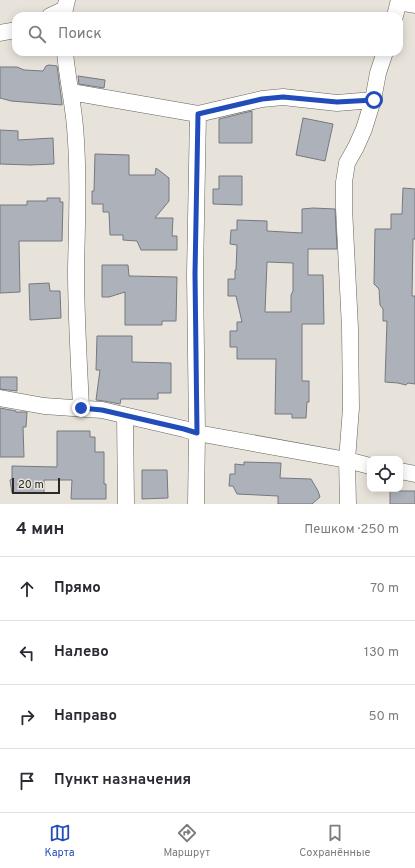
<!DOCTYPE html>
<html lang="ru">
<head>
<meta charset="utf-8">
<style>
  :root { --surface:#fff; --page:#f2f2f3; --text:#2b2b33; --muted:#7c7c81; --line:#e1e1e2; --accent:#214cba }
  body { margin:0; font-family:Overpass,sans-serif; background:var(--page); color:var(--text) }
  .controls { position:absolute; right:12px; bottom:12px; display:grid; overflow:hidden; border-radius:8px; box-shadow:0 2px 10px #0003 }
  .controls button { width:36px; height:36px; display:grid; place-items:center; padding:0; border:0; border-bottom:1px solid var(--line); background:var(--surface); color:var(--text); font:20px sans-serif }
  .scale { position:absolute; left:12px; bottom:10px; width:48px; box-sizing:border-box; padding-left:4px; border:2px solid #2b2926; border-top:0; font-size:11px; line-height:14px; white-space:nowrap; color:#2b2926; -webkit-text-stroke:3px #e8e3da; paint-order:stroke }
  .stop { position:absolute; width:12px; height:12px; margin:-9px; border:3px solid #214cba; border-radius:50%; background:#fff }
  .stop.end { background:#214cba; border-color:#fff; box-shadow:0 1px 4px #0008 }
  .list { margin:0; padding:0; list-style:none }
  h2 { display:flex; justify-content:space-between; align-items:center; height:52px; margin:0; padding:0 16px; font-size:17px }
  h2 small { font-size:13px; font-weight:400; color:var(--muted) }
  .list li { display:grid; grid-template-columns:26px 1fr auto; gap:12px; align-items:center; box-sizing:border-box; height:64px; padding:0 16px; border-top:1px solid var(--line) }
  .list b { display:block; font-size:15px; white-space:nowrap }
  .list em { font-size:13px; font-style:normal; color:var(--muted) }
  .icon { flex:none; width:22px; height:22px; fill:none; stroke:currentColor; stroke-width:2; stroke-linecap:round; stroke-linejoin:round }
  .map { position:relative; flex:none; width:415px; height:504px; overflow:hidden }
  .search { position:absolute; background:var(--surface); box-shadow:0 2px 10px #0003; left:12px; right:12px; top:12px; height:44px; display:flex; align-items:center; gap:10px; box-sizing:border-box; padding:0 14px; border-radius:12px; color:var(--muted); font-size:15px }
  .sheet { height:308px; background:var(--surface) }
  nav { display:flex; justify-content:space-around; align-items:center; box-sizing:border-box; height:56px; border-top:1px solid var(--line); background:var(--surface); font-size:11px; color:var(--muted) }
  nav a { display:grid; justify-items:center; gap:2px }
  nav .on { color:var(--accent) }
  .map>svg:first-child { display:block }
  .building { fill:#adb2ba; stroke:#747880; fill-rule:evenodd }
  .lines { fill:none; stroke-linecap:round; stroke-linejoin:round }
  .street-casing { stroke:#67625b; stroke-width:17 }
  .highway-casing { stroke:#67625b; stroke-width:23 }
  .street { stroke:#fff; stroke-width:16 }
  .highway { stroke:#fff; stroke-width:22 }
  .route { stroke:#214cba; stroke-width:5 }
</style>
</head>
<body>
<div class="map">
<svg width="415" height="504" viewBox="0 0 415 504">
  <rect width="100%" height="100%" fill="#e8e3da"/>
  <path class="building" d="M 49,65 L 57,66 L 62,103 L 62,105 L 11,101 L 0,98 L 0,67 L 17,67 L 24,70 L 43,71 L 46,66 Z
    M 78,76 L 105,80 L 104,88 L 79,84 Z
    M 252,111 L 252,143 L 219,143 L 219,119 Z
    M 303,118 L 333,124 L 325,161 L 296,155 Z
    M 0,130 L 18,131 L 18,140 L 53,138 L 54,164 L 30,165 L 0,164 Z
    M 95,154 L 129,155 L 129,175 L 155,175 L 156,168 L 169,178 L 169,201 L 155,218 L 173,218 L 172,236 L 177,236 L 177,250 L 141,250 L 137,241 L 123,240 L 123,235 L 110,235 L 109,212 L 103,212 L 103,204 L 92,204 L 92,191 L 94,191 Z
    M 219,176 L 242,176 L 242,205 L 213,204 L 213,189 L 219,189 Z
    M 403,188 L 415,189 L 415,239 L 413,239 L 412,296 L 415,296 L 415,384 L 408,383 L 406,385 L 398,383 L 385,382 L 387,321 L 383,321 L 383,309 L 380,305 L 379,289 L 374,284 L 375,229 L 391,229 L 391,214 L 402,214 Z
    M 47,198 L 60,198 L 60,202 L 63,202 L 62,241 L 19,241 L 20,292 L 0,293 L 0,205 L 27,205 L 27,201 L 47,201 Z
    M 313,208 L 335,209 L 337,249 L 308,249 L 308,275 L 323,275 L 324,324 L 302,324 L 302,381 L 309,381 L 309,402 L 307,402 L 306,418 L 292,418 L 292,414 L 275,414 L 276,359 L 237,359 L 237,347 L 230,347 L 230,331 L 237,331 L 237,322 L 242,322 L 236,296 L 228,296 L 228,279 L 235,279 L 235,270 L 236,270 L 237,245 L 230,244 L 231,230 L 237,230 L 237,220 L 267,221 L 267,231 L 302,233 L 302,209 ZM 267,262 L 293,263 L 293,291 L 291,295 L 291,312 L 265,312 Z
    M 102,265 L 128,265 L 129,276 L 177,277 L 176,321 L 162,321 L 162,325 L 125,325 L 125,292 L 109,297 L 102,297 Z
    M 49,283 L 50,291 L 60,291 L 61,318 L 30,320 L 29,284 Z
    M 97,336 L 132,336 L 132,362 L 171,363 L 171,393 L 158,393 L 158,399 L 121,399 L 120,404 L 104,401 L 96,400 L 100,370 L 96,370 Z
    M 0,377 L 17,377 L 17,391 L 0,389 Z
    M 0,408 L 16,411 L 16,412 L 27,412 L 26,427 L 23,427 L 24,457 L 0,457 Z
    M 57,431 L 90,431 L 90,437 L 95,437 L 95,452 L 104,452 L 104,484 L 106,484 L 106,499 L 71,499 L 72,480 L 44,480 L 44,493 L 12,493 L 10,480 L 12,479 L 12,466 L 57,467 Z
    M 244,462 L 281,463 L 280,478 L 311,479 L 318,491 L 320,497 L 312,504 L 278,504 L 278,496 L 237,494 L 233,486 L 229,486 L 230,474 L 235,474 L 235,464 L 244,465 Z
    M 142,470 L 167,470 L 168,498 L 142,499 Z
    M 390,491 L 415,491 L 415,504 L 390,504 Z"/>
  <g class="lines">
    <g class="street-casing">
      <path id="street" d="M 50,16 L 65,9 L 67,0
        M 395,16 L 399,0
        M 0,33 L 16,30
        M 65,52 C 67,77 73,102 75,127 C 79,174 77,222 76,269 C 76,316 79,362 81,408
        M 71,92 L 198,114 L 262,99 L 283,97 L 337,103 L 373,100
        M 0,398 L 44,406 L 102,410 L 184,429 L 197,433 L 347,460 L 370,466
        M 125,416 L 126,504
        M 400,471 L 415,474
        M 196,504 L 197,433 L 195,274 L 198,114
        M 348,504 L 347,460 L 351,408 L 350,328 L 344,208 L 344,182 L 347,163 L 356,147 L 364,129 L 373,100 L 378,73 L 385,52"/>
    </g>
    <g class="highway-casing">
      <path id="highway" d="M 403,0 L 415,2"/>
    </g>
    <use href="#street" class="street"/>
    <use href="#highway" class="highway"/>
  </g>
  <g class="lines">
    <path class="route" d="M 81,408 L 102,410 L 184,429 L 197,433 L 195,274 L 198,114 L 262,99 L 283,97 L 337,102 L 374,100"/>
  </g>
</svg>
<div class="controls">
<button><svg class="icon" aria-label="locate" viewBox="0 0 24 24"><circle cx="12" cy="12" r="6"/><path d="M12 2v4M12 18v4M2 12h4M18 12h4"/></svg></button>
</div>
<div class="scale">20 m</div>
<div class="stop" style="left:374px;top:100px"></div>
<div class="stop end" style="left:81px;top:408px"></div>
<div class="search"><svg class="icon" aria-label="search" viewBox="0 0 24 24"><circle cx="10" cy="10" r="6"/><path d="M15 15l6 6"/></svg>Поиск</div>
</div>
<section class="sheet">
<h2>4 мин<small>Пешком · 250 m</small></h2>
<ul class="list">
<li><svg class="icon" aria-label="ahead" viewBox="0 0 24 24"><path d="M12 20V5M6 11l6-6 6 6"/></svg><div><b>Прямо</b></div><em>70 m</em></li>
<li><svg class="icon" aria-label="left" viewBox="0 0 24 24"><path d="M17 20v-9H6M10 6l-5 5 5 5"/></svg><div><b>Налево</b></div><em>130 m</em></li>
<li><svg class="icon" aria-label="right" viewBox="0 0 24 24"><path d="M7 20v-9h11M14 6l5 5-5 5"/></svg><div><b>Направо</b></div><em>50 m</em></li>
<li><svg class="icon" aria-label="arrive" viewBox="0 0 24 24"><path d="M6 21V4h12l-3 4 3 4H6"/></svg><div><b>Пункт назначения</b></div></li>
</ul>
</section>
<nav>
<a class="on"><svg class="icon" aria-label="map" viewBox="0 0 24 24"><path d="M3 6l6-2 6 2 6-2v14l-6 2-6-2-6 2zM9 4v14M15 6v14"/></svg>Карта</a>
<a><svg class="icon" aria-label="directions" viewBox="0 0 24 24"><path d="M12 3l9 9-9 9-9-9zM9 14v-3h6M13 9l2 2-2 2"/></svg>Маршрут</a>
<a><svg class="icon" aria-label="saved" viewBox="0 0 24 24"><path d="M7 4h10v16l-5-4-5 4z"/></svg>Сохранённые</a>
</nav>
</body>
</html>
